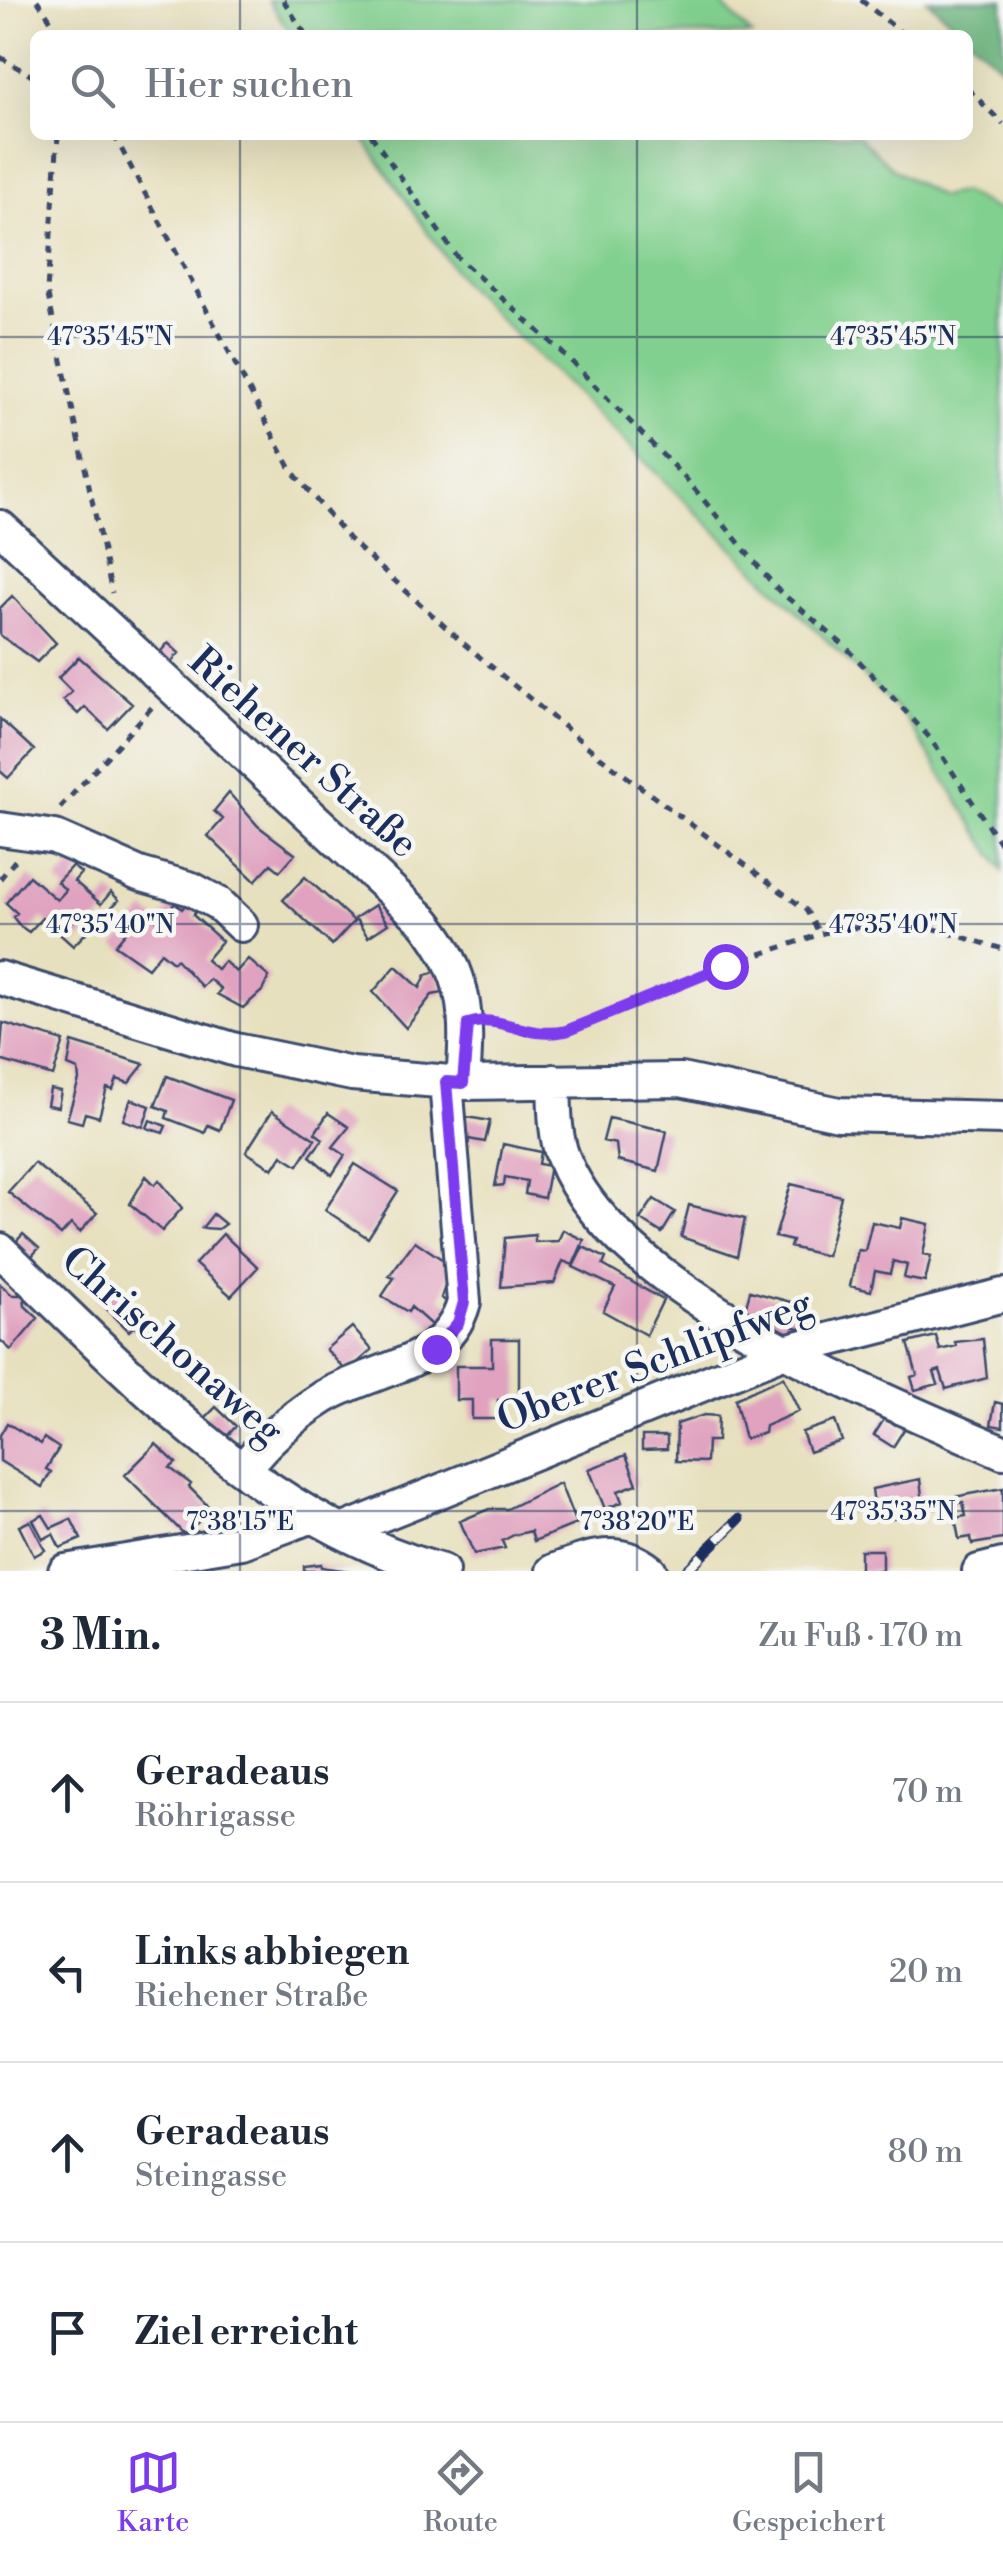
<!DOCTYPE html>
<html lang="de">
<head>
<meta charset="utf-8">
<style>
  :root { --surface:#fff; --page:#f6f6f7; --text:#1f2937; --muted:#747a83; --line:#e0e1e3; --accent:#7c3aed }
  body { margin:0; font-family:"Libre Bodoni",serif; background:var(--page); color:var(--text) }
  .stop { position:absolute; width:30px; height:30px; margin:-22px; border:8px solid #7c3aed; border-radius:50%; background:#fff }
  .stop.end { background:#7c3aed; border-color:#fff; box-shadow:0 2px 10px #0008 }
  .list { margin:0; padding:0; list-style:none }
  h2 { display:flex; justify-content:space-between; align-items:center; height:130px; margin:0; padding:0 40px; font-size:42px }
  h2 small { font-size:32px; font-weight:400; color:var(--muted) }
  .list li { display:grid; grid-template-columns:65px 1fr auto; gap:30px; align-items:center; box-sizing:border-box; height:180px; padding:0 40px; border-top:2px solid var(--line) }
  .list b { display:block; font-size:38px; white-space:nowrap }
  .list p { margin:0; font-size:32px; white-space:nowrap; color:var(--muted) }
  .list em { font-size:32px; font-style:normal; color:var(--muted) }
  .icon { flex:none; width:55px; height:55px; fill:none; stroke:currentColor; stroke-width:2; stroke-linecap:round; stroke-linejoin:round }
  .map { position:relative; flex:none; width:1003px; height:1571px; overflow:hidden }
  .search { position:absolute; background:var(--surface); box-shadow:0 10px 40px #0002; left:30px; right:30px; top:30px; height:110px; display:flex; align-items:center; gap:25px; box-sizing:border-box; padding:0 35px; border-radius:15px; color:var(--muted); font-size:38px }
  .sheet { height:850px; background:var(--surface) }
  nav { display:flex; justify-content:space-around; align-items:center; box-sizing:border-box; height:140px; border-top:2px solid var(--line); background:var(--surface); font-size:28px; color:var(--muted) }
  nav a { display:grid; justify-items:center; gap:5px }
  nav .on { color:var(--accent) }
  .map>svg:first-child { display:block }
  .green { fill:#82d08f; stroke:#4e8076; stroke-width:2.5 }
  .forest { fill:#69b27a; stroke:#42706c; stroke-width:2.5 }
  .building { fill:#e0a2bf }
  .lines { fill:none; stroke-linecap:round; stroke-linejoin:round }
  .minor-casing { stroke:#3a4a6c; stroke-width:38 }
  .path { stroke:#3a4a6c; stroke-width:5; stroke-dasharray:8 8; stroke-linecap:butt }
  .minor { stroke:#fff; stroke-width:32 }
  .rail-casing { stroke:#1b2f5e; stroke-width:11 }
  .rail { stroke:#f6f6f2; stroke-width:8; stroke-dasharray:22; stroke-linecap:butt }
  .route { stroke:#7c3aed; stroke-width:12 }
  .ticks { fill:none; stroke:#1b2f5e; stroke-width:2.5; stroke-opacity:0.45 }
  .labels { text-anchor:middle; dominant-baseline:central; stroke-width:9; stroke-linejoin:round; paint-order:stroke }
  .street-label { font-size:40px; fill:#1b2f5e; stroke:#f6f6f2 }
  .ticks-label { font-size:25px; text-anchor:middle; fill:#1b2f5e; stroke:#f6f6f2; stroke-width:9; stroke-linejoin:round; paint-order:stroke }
</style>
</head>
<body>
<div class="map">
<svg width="1003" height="1571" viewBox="0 0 1003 1571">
  <rect width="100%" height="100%" fill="#f6f6f2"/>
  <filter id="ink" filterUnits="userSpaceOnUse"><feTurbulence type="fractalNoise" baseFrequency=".01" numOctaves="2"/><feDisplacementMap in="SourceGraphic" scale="20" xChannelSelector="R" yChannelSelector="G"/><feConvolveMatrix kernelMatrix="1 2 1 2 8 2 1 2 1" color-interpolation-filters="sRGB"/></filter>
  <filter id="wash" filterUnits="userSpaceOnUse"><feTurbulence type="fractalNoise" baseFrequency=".0048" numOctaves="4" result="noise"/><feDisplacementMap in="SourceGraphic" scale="40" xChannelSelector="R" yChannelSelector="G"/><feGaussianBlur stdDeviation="2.25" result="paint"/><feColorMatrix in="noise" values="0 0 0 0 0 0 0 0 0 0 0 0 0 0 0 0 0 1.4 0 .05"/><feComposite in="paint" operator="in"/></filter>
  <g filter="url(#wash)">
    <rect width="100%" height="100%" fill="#e7e0be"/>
    <path class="green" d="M 268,0 L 717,0 L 752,35 L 292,35 Z
      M 361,135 L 857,135 L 893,169 L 940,197 L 961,192 L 1003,213 L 1003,871 L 904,716 L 462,282 Z"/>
    <path class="forest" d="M 927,0 L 1003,0 L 1003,68 Z"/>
    <g id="blocks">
      <path class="building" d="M 12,596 L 56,643 L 37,662 L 0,635 L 0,608 Z
        M 168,643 L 179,653 L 167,667 L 156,657 Z
        M 79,657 L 132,704 L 108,729 L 85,707 L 78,714 L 63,700 L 72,692 L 58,678 Z
        M 0,719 L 34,750 L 8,778 L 0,771 Z
        M 229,793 L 258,826 L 295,854 L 280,871 L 271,864 L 255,881 L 208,836 L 223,819 L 214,811 Z
        M 72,866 L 81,873 L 74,881 L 101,904 L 111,892 L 119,900 L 73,946 L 42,918 L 29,932 L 20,926 L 13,917 L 17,913 L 6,903 L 29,876 L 57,900 L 66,890 L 57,882 Z
        M 305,877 L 354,921 L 332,945 L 283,900 Z
        M 175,903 L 182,909 L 187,903 L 196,911 L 193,915 L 222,941 L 206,960 L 217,969 L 224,961 L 236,972 L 248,959 L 269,977 L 262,991 L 243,1008 L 217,994 L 221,989 L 209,979 L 202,987 L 176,959 L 173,962 L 161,952 L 148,968 L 115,945 L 145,910 L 159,922 Z
        M 375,905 L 388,924 L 368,937 L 355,918 Z
        M 396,966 L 420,988 L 426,975 L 437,971 L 443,993 L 432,995 L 406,1028 L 373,992 Z
        M 3,1023 L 64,1041 L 53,1076 L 0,1060 Z
        M 72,1042 L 144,1064 L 129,1083 L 117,1079 L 113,1090 L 107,1088 L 99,1117 L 85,1113 L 82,1123 L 67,1119 L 79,1080 L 78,1070 L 68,1066 Z
        M 167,1076 L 231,1100 L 220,1130 L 208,1125 L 205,1133 L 166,1118 L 168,1111 L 155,1106 Z
        M 50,1089 L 61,1091 L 58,1107 L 47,1105 Z
        M 131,1099 L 150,1106 L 143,1127 L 123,1120 Z
        M 272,1111 L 315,1139 L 298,1165 L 282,1155 L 273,1169 L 246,1152 Z
        M 328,1113 L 349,1127 L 333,1147 L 345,1155 L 332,1175 L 310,1156 L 323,1139 L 315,1133 Z
        M 467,1117 L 490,1121 L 485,1142 L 463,1138 Z
        M 609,1118 L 667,1131 L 658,1171 L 618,1161 L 616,1144 L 603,1141 Z
        M 150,1120 L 166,1126 L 163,1133 L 147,1128 Z
        M 503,1144 L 541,1152 L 539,1164 L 550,1166 L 544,1198 L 525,1194 L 527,1181 L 505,1177 L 504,1185 L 495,1186 Z
        M 34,1163 L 97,1213 L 80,1232 L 71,1224 L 61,1235 L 8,1192 Z
        M 355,1164 L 398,1191 L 368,1238 L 325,1210 Z
        M 146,1176 L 155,1185 L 159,1180 L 182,1208 L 162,1231 L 130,1204 Z
        M 791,1184 L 841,1196 L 827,1256 L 790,1247 L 792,1241 L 775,1237 Z
        M 654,1199 L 675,1212 L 662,1233 L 640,1219 Z
        M 689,1205 L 745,1219 L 737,1256 L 681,1237 Z
        M 213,1214 L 225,1224 L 218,1229 L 202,1228 Z
        M 902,1218 L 929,1224 L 923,1254 L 931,1256 L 925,1282 L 904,1278 L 907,1265 L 893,1261 L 890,1274 L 875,1271 L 871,1291 L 850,1286 L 858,1250 L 865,1251 L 872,1222 L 900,1228 Z
        M 563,1230 L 584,1240 L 573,1265 L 563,1261 L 554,1283 L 501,1287 L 505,1238 L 535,1235 L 535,1242 L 558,1241 Z
        M 23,1234 L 39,1248 L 31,1257 L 15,1243 Z
        M 223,1234 L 258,1267 L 231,1296 L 195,1264 Z
        M 415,1241 L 452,1266 L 441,1298 L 455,1307 L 439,1332 L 411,1307 L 408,1312 L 382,1296 L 394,1278 L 389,1276 Z
        M 583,1247 L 606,1258 L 603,1265 L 663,1300 L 646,1335 L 603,1311 L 615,1287 L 573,1267 Z
        M 111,1283 L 149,1320 L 139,1330 L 134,1326 L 129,1331 L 96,1298 Z
        M 0,1284 L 12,1295 L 24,1295 L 25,1306 L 38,1318 L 11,1350 L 0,1340 Z
        M 750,1291 L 809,1307 L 803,1329 L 744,1313 Z
        M 352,1327 L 372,1350 L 347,1372 L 326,1349 Z
        M 936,1336 L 940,1350 L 956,1346 L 955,1342 L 983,1339 L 987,1378 L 946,1389 L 940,1370 L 934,1372 L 938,1384 L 915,1390 L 911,1377 L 917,1375 L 908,1343 Z
        M 492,1339 L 519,1339 L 519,1400 L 498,1400 L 498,1419 L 472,1419 L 472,1400 L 456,1400 L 456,1366 L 492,1366 Z
        M 783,1377 L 799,1411 L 765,1426 L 764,1433 L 745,1439 L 735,1399 Z
        M 995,1402 L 1003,1404 L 1003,1427 L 991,1425 Z
        M 216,1407 L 236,1426 L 221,1443 L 200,1423 Z
        M 704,1415 L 718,1416 L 717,1441 L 707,1441 L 706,1462 L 676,1461 L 677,1424 Z
        M 886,1416 L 905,1428 L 893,1447 L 874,1435 Z
        M 835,1421 L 842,1441 L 809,1452 L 802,1432 Z
        M 7,1423 L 41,1444 L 44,1438 L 59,1448 L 46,1469 L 51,1472 L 42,1487 L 0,1461 L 0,1435 Z
        M 642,1436 L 667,1436 L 667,1449 L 642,1450 Z
        M 156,1444 L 176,1463 L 170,1468 L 191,1484 L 189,1487 L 211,1509 L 185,1535 L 125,1475 Z
        M 626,1455 L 637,1484 L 618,1491 L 622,1502 L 605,1509 L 589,1469 Z
        M 920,1479 L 924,1514 L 876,1520 L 872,1489 Z
        M 560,1483 L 576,1524 L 534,1541 L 531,1531 L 514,1535 L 502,1541 L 505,1548 L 474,1554 L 460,1521 L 489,1509 L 507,1509 Z
        M 1003,1488 L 1003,1539 L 972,1544 L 971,1537 L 959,1539 L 955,1518 L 966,1516 L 963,1502 L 955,1504 L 954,1497 Z
        M 43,1515 L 51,1528 L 71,1519 L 81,1539 L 60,1548 L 53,1534 L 43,1539 L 33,1520 Z
        M 30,1521 L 45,1550 L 34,1556 L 19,1526 Z
        M 860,1550 L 882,1550 L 882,1571 L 860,1571 Z
        M 321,1564 L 321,1567 L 350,1571 L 304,1571 L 304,1566 Z"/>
    </g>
  </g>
  <g filter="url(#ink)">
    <use href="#blocks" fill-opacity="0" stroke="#3a4a6c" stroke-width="2.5"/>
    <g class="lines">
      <g class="minor-casing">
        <path id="minor" d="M 0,527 L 425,922 C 468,975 468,1017 463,1083
          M 0,829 L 55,837 L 139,874 L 192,889 L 219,904 L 241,925
          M 0,978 L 236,1050 L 352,1074 L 463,1083 L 681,1080 L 839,1114 L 1003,1118
          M 554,1081 C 555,1105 554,1134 563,1157 C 614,1291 877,1398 1003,1452
          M 0,1250 C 131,1374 263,1522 442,1571
          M 244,1469 C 265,1440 294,1416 324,1397 C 375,1367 447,1366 464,1302 L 446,1082
          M 344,1530 L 785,1351 L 1003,1295
          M 65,1571 L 242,1542 L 310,1517
          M 553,1571 C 588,1558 618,1545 650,1571
          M 979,1571 L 1003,1565"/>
      </g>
      <path class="path" d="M 37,0 L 61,35
        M 283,0 L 306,35
        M 861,0 L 904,35
        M 0,57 L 35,78
        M 968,89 L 1003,124
        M 58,135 L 47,291 L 112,593
        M 114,135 L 292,471 L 349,539 L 463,643 L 599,756 L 806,910 L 820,934
        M 371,135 L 457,257 L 569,359 L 688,481 L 777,589 L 847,648 L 930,738 L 1003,848
        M 60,808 L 154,705
        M 0,879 L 17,858
        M 490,1020 L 531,1035 L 566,1031 L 725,966 L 839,928 L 925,926 L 1003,949"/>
      <use href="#minor" class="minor"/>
      <g class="rail-casing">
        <path id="rail" d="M 686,1571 L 739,1519"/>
      </g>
      <use href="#rail" class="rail"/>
    </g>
  </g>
  <g class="lines" filter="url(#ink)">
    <path class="route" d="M 436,1349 L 458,1323 L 464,1302 L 446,1082 L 463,1083 L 468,1024 C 503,1013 523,1040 566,1031 L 725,966"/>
  </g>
  <path class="ticks" d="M 240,0 L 240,35M 637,0 L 637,35M 240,135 L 240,1571M 637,135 L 637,1571M 0,337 L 1003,337M 0,924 L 1003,924M 0,1511 L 1003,1511"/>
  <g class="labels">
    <g class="street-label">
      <text transform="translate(303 753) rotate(42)">Riehener Straße</text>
      <text transform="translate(172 1346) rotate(41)">Chrischonaweg</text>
      <text transform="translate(655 1362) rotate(-21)">Oberer Schlipfweg</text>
    </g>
  </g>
  <g class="ticks-label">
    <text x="110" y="345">47°35'45"N</text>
    <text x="893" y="345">47°35'45"N</text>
    <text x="110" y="933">47°35'40"N</text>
    <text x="893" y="933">47°35'40"N</text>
    <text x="893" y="1520">47°35'35"N</text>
    <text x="240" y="1530">7°38'15"E</text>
    <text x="637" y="1530">7°38'20"E</text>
  </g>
</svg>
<div class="stop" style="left:725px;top:966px"></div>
<div class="stop end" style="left:436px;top:1349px"></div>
<div class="search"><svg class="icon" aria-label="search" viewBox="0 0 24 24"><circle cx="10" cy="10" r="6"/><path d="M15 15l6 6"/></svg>Hier suchen</div>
</div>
<section class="sheet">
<h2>3 Min.<small>Zu Fuß · 170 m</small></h2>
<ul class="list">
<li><svg class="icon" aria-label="ahead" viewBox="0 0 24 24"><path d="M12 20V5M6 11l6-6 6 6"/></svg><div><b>Geradeaus</b><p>Röhrigasse</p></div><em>70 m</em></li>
<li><svg class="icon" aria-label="left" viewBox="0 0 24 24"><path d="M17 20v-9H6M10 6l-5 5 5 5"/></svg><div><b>Links abbiegen</b><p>Riehener Straße</p></div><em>20 m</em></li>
<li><svg class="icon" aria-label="ahead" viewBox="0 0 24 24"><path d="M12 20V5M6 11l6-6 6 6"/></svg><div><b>Geradeaus</b><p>Steingasse</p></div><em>80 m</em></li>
<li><svg class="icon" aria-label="arrive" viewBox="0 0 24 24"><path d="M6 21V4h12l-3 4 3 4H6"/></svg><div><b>Ziel erreicht</b></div></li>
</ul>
</section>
<nav>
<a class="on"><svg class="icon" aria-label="map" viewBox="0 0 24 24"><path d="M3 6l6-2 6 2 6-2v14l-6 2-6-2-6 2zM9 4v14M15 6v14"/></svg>Karte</a>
<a><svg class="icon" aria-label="directions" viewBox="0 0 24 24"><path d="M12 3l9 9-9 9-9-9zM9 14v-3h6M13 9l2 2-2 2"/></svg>Route</a>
<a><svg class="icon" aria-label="saved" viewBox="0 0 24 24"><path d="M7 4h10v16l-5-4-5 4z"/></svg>Gespeichert</a>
</nav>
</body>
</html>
